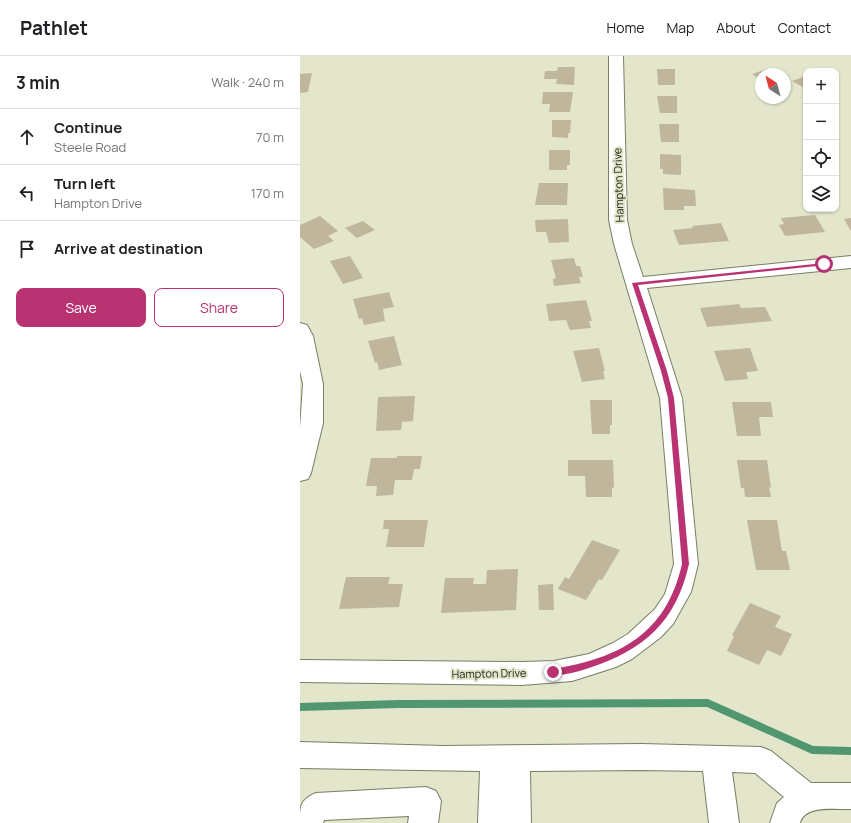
<!DOCTYPE html>
<html lang="en">
<head>
<meta charset="utf-8">
<style>
  :root { --surface:#fff; --page:#f2f2f2; --text:#202124; --muted:#757577; --line:#e0e0e0; --accent:#b93272 }
  body { margin:0; font-family:Manrope,sans-serif; background:var(--page); color:var(--text) }
  .controls { position:absolute; right:12px; top:12px; display:grid; overflow:hidden; border-radius:8px; box-shadow:0 1px 3px #0004 }
  .controls button { width:36px; height:36px; display:grid; place-items:center; padding:0; border:0; border-bottom:1px solid var(--line); background:var(--surface); color:var(--text); font:20px sans-serif }
  .compass { position:absolute; left:455px; top:12px; width:36px; height:36px; border-radius:50%; background:var(--surface); box-shadow:0 1px 3px #0004; rotate:324deg }
  .stop { position:absolute; width:12px; height:12px; margin:-9px; border:3px solid #b93272; border-radius:50%; background:#fff }
  .stop.end { background:#b93272; border-color:#fff; box-shadow:0 1px 4px #0008 }
  .list { margin:0; padding:0; list-style:none }
  h2 { display:flex; justify-content:space-between; align-items:center; height:52px; margin:0; padding:0 16px; font-size:17px }
  h2 small { font-size:13px; font-weight:400; color:var(--muted) }
  .list li { display:grid; grid-template-columns:26px 1fr auto; gap:12px; align-items:center; box-sizing:border-box; height:56px; padding:0 16px; border-top:1px solid var(--line) }
  .list b { display:block; font-size:15px; white-space:nowrap }
  .list p { margin:0; font-size:13px; white-space:nowrap; color:var(--muted) }
  .list em { font-size:13px; font-style:normal; color:var(--muted) }
  .actions { display:flex; gap:8px; padding:12px 16px }
  .actions a { flex:1; padding:9px 0; border:1px solid var(--accent); border-radius:8px; text-align:center; font-size:14px; color:var(--accent) }
  .actions .main { background:var(--accent); color:#fff }
  .icon { flex:none; width:22px; height:22px; fill:none; stroke:currentColor; stroke-width:2; stroke-linecap:round; stroke-linejoin:round }
  .map { position:relative; flex:none; width:551px; height:767px; overflow:hidden }
  header { display:flex; align-items:center; gap:24px; box-sizing:border-box; height:56px; padding:0 20px; background:var(--surface); border-bottom:1px solid var(--line) }
  header strong { font-size:19px }
  nav { display:flex; gap:22px; margin-inline-start:auto; font-size:14px }
  main { display:flex }
  aside { flex:1; background:var(--surface) }
  .map>svg:first-child { display:block }
  .lines { fill:none; stroke-linecap:round; stroke-linejoin:round }
  .stream { fill:#509770; fill-rule:evenodd }
  .building { fill:#c0b69c }
  .minor-casing { stroke:#7b7d64; stroke-width:2 }
  .minor { fill:#fff; fill-rule:evenodd }
  .route { fill:#b93272 }
  .labels { text-anchor:middle; dominant-baseline:central; stroke-width:4; stroke-linejoin:round; paint-order:stroke }
  .street-label { font-size:11px; fill:#1b1c12; stroke:#e3e6ca }
</style>
</head>
<body>
<header>
<strong>Pathlet</strong>
<nav><a>Home</a><a>Map</a><a>About</a><a>Contact</a></nav>
</header>
<main>
<aside>
<h2>3 min<small>Walk · 240 m</small></h2>
<ul class="list">
<li><svg class="icon" aria-label="ahead" viewBox="0 0 24 24"><path d="M12 20V5M6 11l6-6 6 6"/></svg><div><b>Continue</b><p>Steele Road</p></div><em>70 m</em></li>
<li><svg class="icon" aria-label="left" viewBox="0 0 24 24"><path d="M17 20v-9H6M10 6l-5 5 5 5"/></svg><div><b>Turn left</b><p>Hampton Drive</p></div><em>170 m</em></li>
<li><svg class="icon" aria-label="arrive" viewBox="0 0 24 24"><path d="M6 21V4h12l-3 4 3 4H6"/></svg><div><b>Arrive at destination</b></div></li>
</ul>
<div class="actions"><a class="main">Save</a><a>Share</a></div>
</aside>
<div class="map">
<svg width="551" height="767" viewBox="0 0 551 767">
  <rect width="100%" height="100%" fill="#e3e6ca"/>
  <g class="lines">
    <path class="stream" d="M 408,643 L 513,690 L 551,691 L 551,699 L 512,698 L 407,651 L 98,652 L 0,655 L 0,647 L 98,644 Z"/>
  </g>
  <path class="building" d="M 258,11 L 275,11 L 274,29 L 256,28 L 257,23 L 244,23 L 245,15 L 257,15 Z
    M 357,13 L 375,13 L 375,29 L 358,29 Z
    M 467,13 L 476,18 L 461,18 L 461,24 L 452,18 Z
    M 12,17 L 8,36 L 0,37 L 0,18 Z
    M 506,20 L 506,33 L 492,25 Z
    M 243,36 L 273,36 L 270,56 L 249,56 L 250,48 L 242,48 Z
    M 357,40 L 377,40 L 377,57 L 360,57 Z
    M 252,64 L 271,64 L 270,77 L 268,77 L 268,82 L 252,81 Z
    M 359,68 L 379,68 L 379,86 L 361,86 Z
    M 249,94 L 270,94 L 270,109 L 267,109 L 267,114 L 249,114 Z
    M 360,98 L 381,99 L 381,119 L 363,118 L 363,113 L 360,113 Z
    M 239,127 L 268,127 L 267,149 L 235,149 Z
    M 363,132 L 395,134 L 396,150 L 384,150 L 384,154 L 364,154 Z
    M 515,159 L 525,176 L 485,180 L 479,169 L 484,168 L 481,162 Z
    M 20,160 L 38,175 L 28,180 L 34,185 L 14,193 L 0,181 L 0,169 Z
    M 551,162 L 551,175 L 544,163 Z
    M 268,163 L 269,186 L 249,187 L 246,176 L 236,176 L 235,164 Z
    M 63,165 L 75,174 L 57,182 L 45,172 Z
    M 421,167 L 429,185 L 379,189 L 373,174 L 393,172 L 392,170 Z
    M 50,200 L 63,222 L 43,228 L 30,205 Z
    M 274,202 L 276,210 L 280,210 L 283,221 L 279,221 L 281,227 L 254,230 L 253,223 L 256,222 L 251,204 Z
    M 89,236 L 94,251 L 83,253 L 85,265 L 64,269 L 62,262 L 59,263 L 53,243 Z
    M 286,244 L 292,265 L 289,265 L 291,272 L 270,274 L 266,264 L 249,265 L 246,248 Z
    M 439,248 L 441,252 L 465,251 L 472,265 L 407,271 L 400,252 Z
    M 94,280 L 102,309 L 79,314 L 77,306 L 75,307 L 68,285 Z
    M 299,292 L 305,315 L 303,315 L 305,323 L 282,326 L 273,295 Z
    M 450,292 L 458,315 L 446,316 L 448,323 L 425,325 L 414,295 Z
    M 115,340 L 113,365 L 102,366 L 101,374 L 76,375 L 78,341 Z
    M 290,344 L 312,344 L 312,369 L 310,369 L 310,378 L 292,378 Z
    M 432,346 L 471,346 L 473,361 L 459,361 L 461,380 L 437,380 Z
    M 97,400 L 122,400 L 120,413 L 114,413 L 112,424 L 95,424 L 93,439 L 76,440 L 77,430 L 66,430 L 71,402 L 97,402 Z
    M 268,404 L 313,404 L 314,431 L 312,432 L 312,441 L 286,441 L 285,420 L 268,420 Z
    M 437,404 L 467,404 L 471,432 L 469,431 L 471,441 L 445,441 L 444,432 L 441,432 Z
    M 84,464 L 128,464 L 124,491 L 86,491 L 89,473 L 83,473 Z
    M 447,464 L 477,464 L 482,495 L 486,495 L 490,514 L 456,514 Z
    M 292,484 L 320,494 L 302,524 L 299,523 L 286,544 L 258,533 L 265,521 L 269,523 Z
    M 218,513 L 216,554 L 141,557 L 145,522 L 174,522 L 173,528 L 186,528 L 187,514 Z
    M 46,521 L 90,521 L 88,528 L 103,528 L 99,551 L 39,553 Z
    M 253,528 L 254,554 L 239,554 L 238,529 Z
    M 450,547 L 481,560 L 475,571 L 492,578 L 481,600 L 467,594 L 459,609 L 427,595 L 434,580 L 432,579 Z"/>
  <g class="lines">
    <g class="minor-casing">
      <path id="minor" d="M 309,0 L 323,0 L 327,164 L 332,188 L 343,221 L 551,200 L 551,212 L 347,232 L 382,342 L 398,508 L 391,536 L 373,568 L 361,581 L 332,603 L 316,611 L 272,625 L 222,629 L 0,626 L 0,604 L 222,606 L 254,605 L 289,598 L 313,587 L 328,578 L 355,553 L 365,538 L 374,508 L 360,342 L 314,188 L 309,164 Z
        M 0,267 L 7,269 L 13,280 L 23,328 L 23,367 L 11,417 L 8,423 L 0,425 L 0,372 L 3,328 L 0,315 Z
        M 0,686 L 143,690 L 341,688 L 461,691 L 471,695 L 511,727 L 551,727 L 551,753 C 536,754 505,748 500,767 L 470,767 L 477,747 L 484,741 L 455,717 L 432,716 L 439,767 L 409,767 L 403,715 L 341,714 L 230,715 L 231,767 L 178,767 L 180,715 L 0,712 Z
        M 126,731 L 136,735 L 141,745 L 138,767 L 108,767 L 109,760 L 24,764 L 23,767 L 0,767 C 0,750 0,744 16,737 Z"/>
    </g>
    <use href="#minor" class="minor"/>
  </g>
  <path class="route" d="M 524,207 L 526,209 L 338,229 L 367,315 L 374,342 L 389,508 C 376,566 344,594 289,612 C 281,615 258,621 250,619 L 250,614 L 253,613 C 320,602 366,578 382,508 L 368,342 L 361,315 L 332,227 Z"/>
  <g class="labels">
    <g class="street-label">
      <text transform="translate(318 129) rotate(-92)">Hampton Drive</text>
      <text transform="translate(189 617) rotate(-1)">Hampton Drive</text>
    </g>
  </g>
</svg>
<div class="controls">
<button>+</button>
<button>−</button>
<button><svg class="icon" aria-label="locate" viewBox="0 0 24 24"><circle cx="12" cy="12" r="6"/><path d="M12 2v4M12 18v4M2 12h4M18 12h4"/></svg></button>
<button><svg class="icon" aria-label="layers" viewBox="0 0 24 24"><path d="M12 4l9 5-9 5-9-5zM3 14l9 5 9-5"/></svg></button>
</div>
<svg class="compass" viewBox="-18 -18 36 36"><path d="M0-13l5 13h-10z" fill="#e53935"/><path d="M0 13l5-13h-10z" fill="#757577"/></svg>
<div class="stop" style="left:524px;top:208px"></div>
<div class="stop end" style="left:253px;top:616px"></div>
</div>
</main>
</body>
</html>
